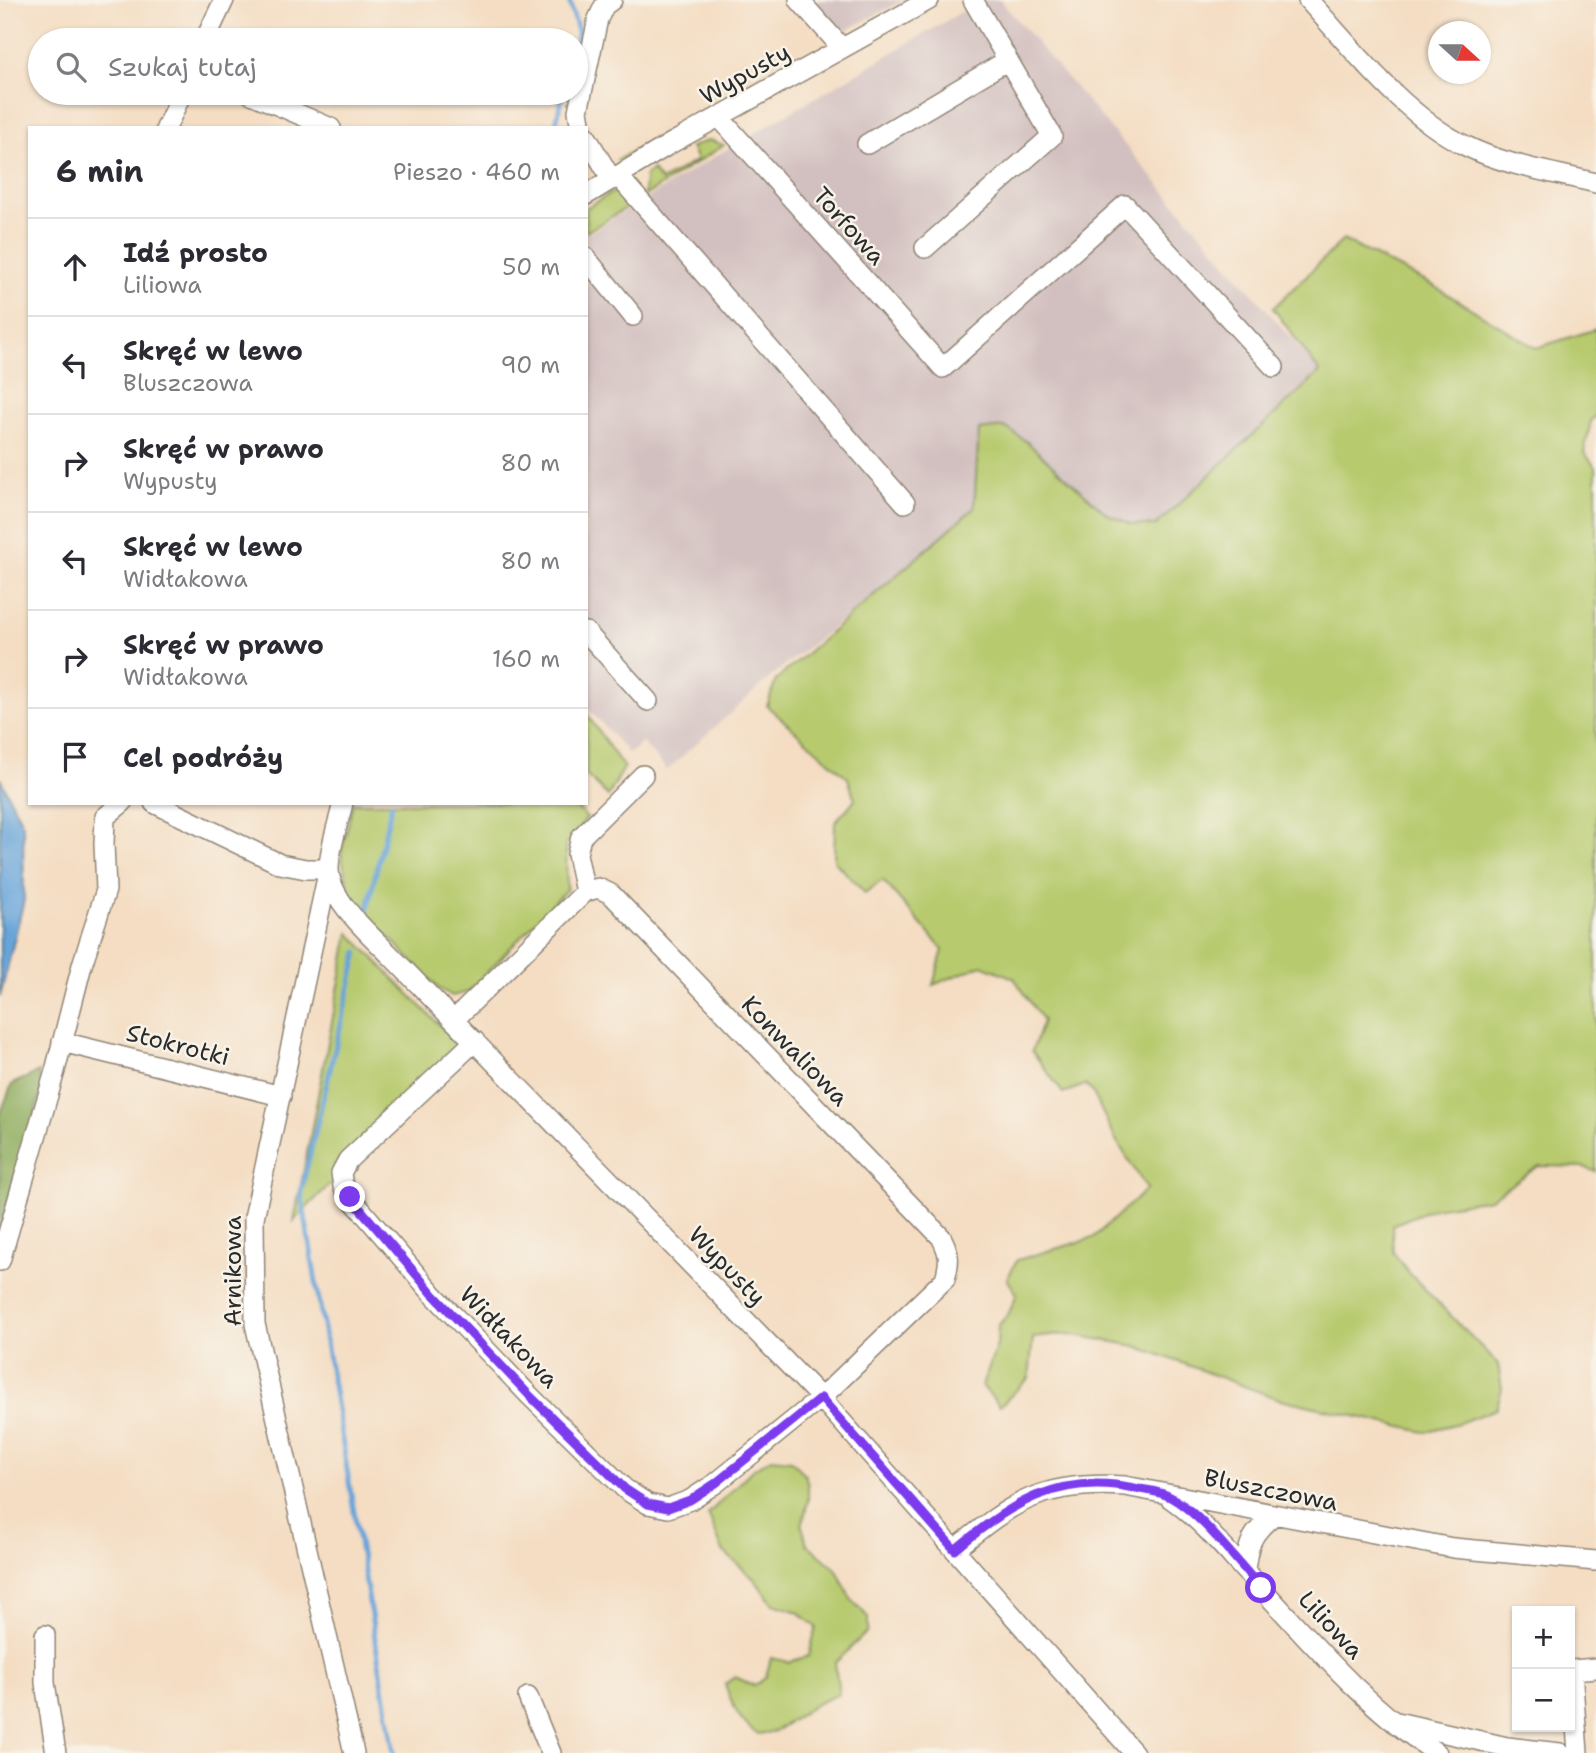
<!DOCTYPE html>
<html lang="pl">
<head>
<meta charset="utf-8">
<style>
  :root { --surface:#fff; --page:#f7f7f7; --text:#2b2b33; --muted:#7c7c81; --line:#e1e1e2 }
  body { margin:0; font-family:"Shantell Sans",sans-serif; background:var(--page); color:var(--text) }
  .controls { position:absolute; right:21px; bottom:21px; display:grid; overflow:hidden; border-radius:0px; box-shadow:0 2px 5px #0004 }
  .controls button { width:63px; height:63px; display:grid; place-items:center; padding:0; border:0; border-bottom:2px solid var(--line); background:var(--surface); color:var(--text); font:35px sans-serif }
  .compass { position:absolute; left:1428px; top:21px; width:63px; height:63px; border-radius:50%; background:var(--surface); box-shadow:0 2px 5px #0004; rotate:111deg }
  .stop { position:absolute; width:21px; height:21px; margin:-16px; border:5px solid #7c3aed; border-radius:50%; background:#fff }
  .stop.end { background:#7c3aed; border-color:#fff; box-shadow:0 2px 7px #0008 }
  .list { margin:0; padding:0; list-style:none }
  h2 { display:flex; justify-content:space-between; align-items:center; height:91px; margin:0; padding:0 28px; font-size:30px }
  h2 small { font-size:23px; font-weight:400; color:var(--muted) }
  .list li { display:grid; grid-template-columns:46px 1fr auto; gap:21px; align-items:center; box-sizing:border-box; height:98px; padding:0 28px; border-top:2px solid var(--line) }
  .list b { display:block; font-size:26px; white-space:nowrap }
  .list p { margin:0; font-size:23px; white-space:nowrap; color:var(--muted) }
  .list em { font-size:23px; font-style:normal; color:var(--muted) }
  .icon { flex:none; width:38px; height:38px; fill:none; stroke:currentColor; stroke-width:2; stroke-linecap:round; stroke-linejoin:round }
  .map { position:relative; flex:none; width:1596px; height:1753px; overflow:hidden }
  .search { position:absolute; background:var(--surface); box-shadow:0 2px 5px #0004; left:28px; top:28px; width:560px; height:77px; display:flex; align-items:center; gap:18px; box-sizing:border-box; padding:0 24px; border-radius:38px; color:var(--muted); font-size:26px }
  .panel { position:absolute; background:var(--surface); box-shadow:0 2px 5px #0004; left:28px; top:126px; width:560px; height:679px; border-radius:0px }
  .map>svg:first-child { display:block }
  .industrial { fill:#d2bfbf }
  .green { fill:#b7ca6e; stroke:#717a4c; stroke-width:2 }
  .forest { fill:#91ae61; stroke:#5e6c46; stroke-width:2 }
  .water { fill:#68a4d9; stroke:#4a6882; stroke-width:2 }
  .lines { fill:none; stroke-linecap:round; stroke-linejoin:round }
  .stream { stroke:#68a4d9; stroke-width:5 }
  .minor-casing { stroke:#908476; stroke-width:22 }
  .minor { stroke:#fff; stroke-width:19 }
  .route { stroke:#7c3aed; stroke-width:9 }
  .labels { text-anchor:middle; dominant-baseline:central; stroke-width:5; stroke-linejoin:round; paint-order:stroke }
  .street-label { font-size:24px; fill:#2b2b2b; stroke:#f7f3e8 }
</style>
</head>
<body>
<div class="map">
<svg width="1596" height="1753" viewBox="0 0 1596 1753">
  <rect width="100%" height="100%" fill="#f7f3e8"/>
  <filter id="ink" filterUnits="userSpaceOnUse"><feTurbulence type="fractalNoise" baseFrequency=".0143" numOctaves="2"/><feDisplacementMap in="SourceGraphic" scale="14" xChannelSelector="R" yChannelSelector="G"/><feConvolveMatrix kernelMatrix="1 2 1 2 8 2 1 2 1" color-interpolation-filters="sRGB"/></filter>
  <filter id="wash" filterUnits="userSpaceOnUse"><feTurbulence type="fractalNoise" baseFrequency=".00686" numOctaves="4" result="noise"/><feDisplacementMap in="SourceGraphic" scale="28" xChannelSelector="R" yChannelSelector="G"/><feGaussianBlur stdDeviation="1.57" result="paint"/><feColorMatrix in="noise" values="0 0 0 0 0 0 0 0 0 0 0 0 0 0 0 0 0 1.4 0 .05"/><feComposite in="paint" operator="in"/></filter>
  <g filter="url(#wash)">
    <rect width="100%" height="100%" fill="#f4ddc2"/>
    <path class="industrial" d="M 796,0 L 904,0 L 830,39 Z
      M 982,0 L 1000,0 L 1320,372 L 1107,570 L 974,508 L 867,600 L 774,674 L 667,770 L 642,742 L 629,754 L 586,706 L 586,235 L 724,151 Z"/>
    <path class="green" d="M 748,87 L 756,89 L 623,164 L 617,160 Z
      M 709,140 L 724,145 L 644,196 L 645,176 L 652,170 L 661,181 L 697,160 L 691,147 Z
      M 613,192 L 622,194 L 631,205 L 586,232 L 586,208 Z
      M 1343,240 L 1432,285 L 1536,348 L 1596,329 L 1596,416 L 1591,421 L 1584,452 L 1596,468 L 1596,1172 L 1584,1167 L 1539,1166 L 1490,1199 L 1434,1208 L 1392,1225 L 1393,1252 L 1410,1274 L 1498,1364 L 1502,1389 L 1496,1409 L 1459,1423 L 1424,1432 L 1276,1398 L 1136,1346 L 1069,1334 L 1033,1338 L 1029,1378 L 1000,1406 L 982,1386 L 997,1345 L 998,1326 L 1009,1313 L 1017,1294 L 1007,1279 L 1017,1260 L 1093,1238 L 1147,1189 L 1116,1140 L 1092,1091 L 1085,1085 L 1063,1093 L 1032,1051 L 1043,1021 L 1014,978 L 982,965 L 933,985 L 943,950 L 883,880 L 865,893 L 834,861 L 835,822 L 855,800 L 848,778 L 767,706 L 776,680 L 974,508 L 979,430 L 1005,427 L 1027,442 L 1107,514 L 1131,524 L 1155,526 L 1320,372 L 1273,308 Z
      M 586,713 L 624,768 L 608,796 L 586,775 Z
      M 353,803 L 573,803 L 587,818 L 566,844 L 567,889 L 468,992 L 452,996 L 438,988 L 351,898 L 341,854 Z
      M 349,933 L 462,1048 L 294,1221 Z
      M 771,1458 L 791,1460 L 805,1474 L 808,1485 L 808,1500 L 802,1526 L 807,1544 L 837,1570 L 851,1599 L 868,1617 L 868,1631 L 835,1663 L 839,1694 L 818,1703 L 774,1732 L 757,1734 C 739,1721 732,1705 725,1684 L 735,1677 L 755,1686 L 766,1677 L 771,1658 L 789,1662 L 809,1656 L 816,1627 L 798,1612 L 773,1604 L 754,1579 L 723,1551 L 708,1514 L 751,1471 Z"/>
    <path class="forest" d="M 39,1072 L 41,1093 L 0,1229 L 0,1115 L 12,1084 Z"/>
    <path class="water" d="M 0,778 L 23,825 L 24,900 L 0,997 Z"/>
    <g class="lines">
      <path class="stream" d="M 569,0 L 578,31 L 576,42
        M 555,128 L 563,93
        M 366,915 L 392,803
        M 358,952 L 301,1192 L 394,1753"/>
    </g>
  </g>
  <g filter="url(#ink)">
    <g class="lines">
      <g class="minor-casing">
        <path id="minor" d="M 799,0 L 842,48
          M 1308,0 C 1354,50 1404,116 1466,146 C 1506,166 1553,172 1596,183
          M 205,40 L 224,0
          M 249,93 L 331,128
          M 719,117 L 943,368 L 1125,205 L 1274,367
          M 166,128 L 182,93
          M 581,128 L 578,111 L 598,19 L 604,6 L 612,0
          M 586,136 L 612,180
          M 867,144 L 1008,60
          M 619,177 L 905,503
          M 586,195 L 670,144 L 929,0
          M 925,248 L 1052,136 L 973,0
          M 586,258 L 633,316
          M 586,632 L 648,701
          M 154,803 L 280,864 L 306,869 L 329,869
          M 343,803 C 338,824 330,846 329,867 C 328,900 372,936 394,959 L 821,1398 L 1134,1753
          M 328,873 L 254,1218 L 255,1324 L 354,1753
          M 585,892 L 577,854 L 581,837 L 643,775
          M 454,1020 L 585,892 L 598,888 L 611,894 L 941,1237 C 950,1253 950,1262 945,1279 L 821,1398 L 716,1483 L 690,1500 L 668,1508 L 648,1504 L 625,1489 L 530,1396 L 433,1294 L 350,1197 L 343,1186 L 341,1173 L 348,1160 L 475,1041
          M 62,1042 L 281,1096
          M 0,1261 L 55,1071 L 82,965 L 106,890 L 104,844 L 105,817 L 122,803
          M 1170,1498 C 1200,1519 1222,1546 1247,1573 C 1305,1634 1365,1708 1437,1753
          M 955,1550 C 1013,1500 1046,1481 1125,1486 L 1453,1548 L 1596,1561
          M 1245,1570 C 1248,1543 1252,1533 1274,1515
          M 45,1635 L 45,1683 L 56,1753
          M 528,1697 L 551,1753
          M 1397,1722 L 1507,1747 L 1560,1753
          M 1578,1753 L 1572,1670 L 1596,1668"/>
      </g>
      <use href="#minor" class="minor"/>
    </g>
  </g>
  <g class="lines" filter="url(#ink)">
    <path class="route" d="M 350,1197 L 433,1294 L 530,1396 L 625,1489 L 648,1504 L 668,1508 L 690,1500 L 716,1483 L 821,1398 L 955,1550 C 1009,1504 1059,1472 1134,1488 C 1144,1490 1156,1491 1166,1495 C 1197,1508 1237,1562 1261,1588"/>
  </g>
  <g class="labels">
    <g class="street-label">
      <text transform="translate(745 74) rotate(-29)">Wypusty</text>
      <text transform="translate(849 226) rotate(48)">Torfowa</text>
      <text transform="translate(178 1045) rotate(14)">Stokrotki</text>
      <text transform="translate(795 1051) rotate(46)">Konwaliowa</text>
      <text transform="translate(727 1266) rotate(46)">Wypusty</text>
      <text transform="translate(233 1271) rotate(-90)">Arnikowa</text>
      <text transform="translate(509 1337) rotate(46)">Widłakowa</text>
      <text transform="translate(1271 1490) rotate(11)">Bluszczowa</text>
      <text transform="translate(1331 1625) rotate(47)">Liliowa</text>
    </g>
  </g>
</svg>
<div class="controls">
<button>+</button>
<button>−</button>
</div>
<svg class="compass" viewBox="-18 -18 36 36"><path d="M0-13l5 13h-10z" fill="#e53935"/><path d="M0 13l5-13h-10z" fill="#7c7c81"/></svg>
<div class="stop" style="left:1261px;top:1588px"></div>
<div class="stop end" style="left:350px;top:1197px"></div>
<div class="search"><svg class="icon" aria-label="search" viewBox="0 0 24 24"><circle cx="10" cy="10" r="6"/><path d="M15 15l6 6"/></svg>Szukaj tutaj</div>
<section class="panel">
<h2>6 min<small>Pieszo · 460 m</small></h2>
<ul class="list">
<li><svg class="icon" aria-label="ahead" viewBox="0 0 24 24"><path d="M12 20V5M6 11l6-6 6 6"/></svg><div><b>Idź prosto</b><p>Liliowa</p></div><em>50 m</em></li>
<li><svg class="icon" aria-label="left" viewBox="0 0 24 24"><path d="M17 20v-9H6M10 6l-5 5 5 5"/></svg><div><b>Skręć w lewo</b><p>Bluszczowa</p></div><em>90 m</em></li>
<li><svg class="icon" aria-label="right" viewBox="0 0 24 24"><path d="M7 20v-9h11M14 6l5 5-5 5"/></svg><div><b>Skręć w prawo</b><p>Wypusty</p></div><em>80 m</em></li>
<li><svg class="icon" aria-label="left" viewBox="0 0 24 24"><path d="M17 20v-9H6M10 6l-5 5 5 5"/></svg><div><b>Skręć w lewo</b><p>Widłakowa</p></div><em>80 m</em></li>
<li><svg class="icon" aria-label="right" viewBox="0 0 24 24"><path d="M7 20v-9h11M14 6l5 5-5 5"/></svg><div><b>Skręć w prawo</b><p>Widłakowa</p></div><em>160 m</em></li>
<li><svg class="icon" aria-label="arrive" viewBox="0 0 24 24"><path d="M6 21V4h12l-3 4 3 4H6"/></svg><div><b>Cel podróży</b></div></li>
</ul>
</section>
</div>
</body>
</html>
